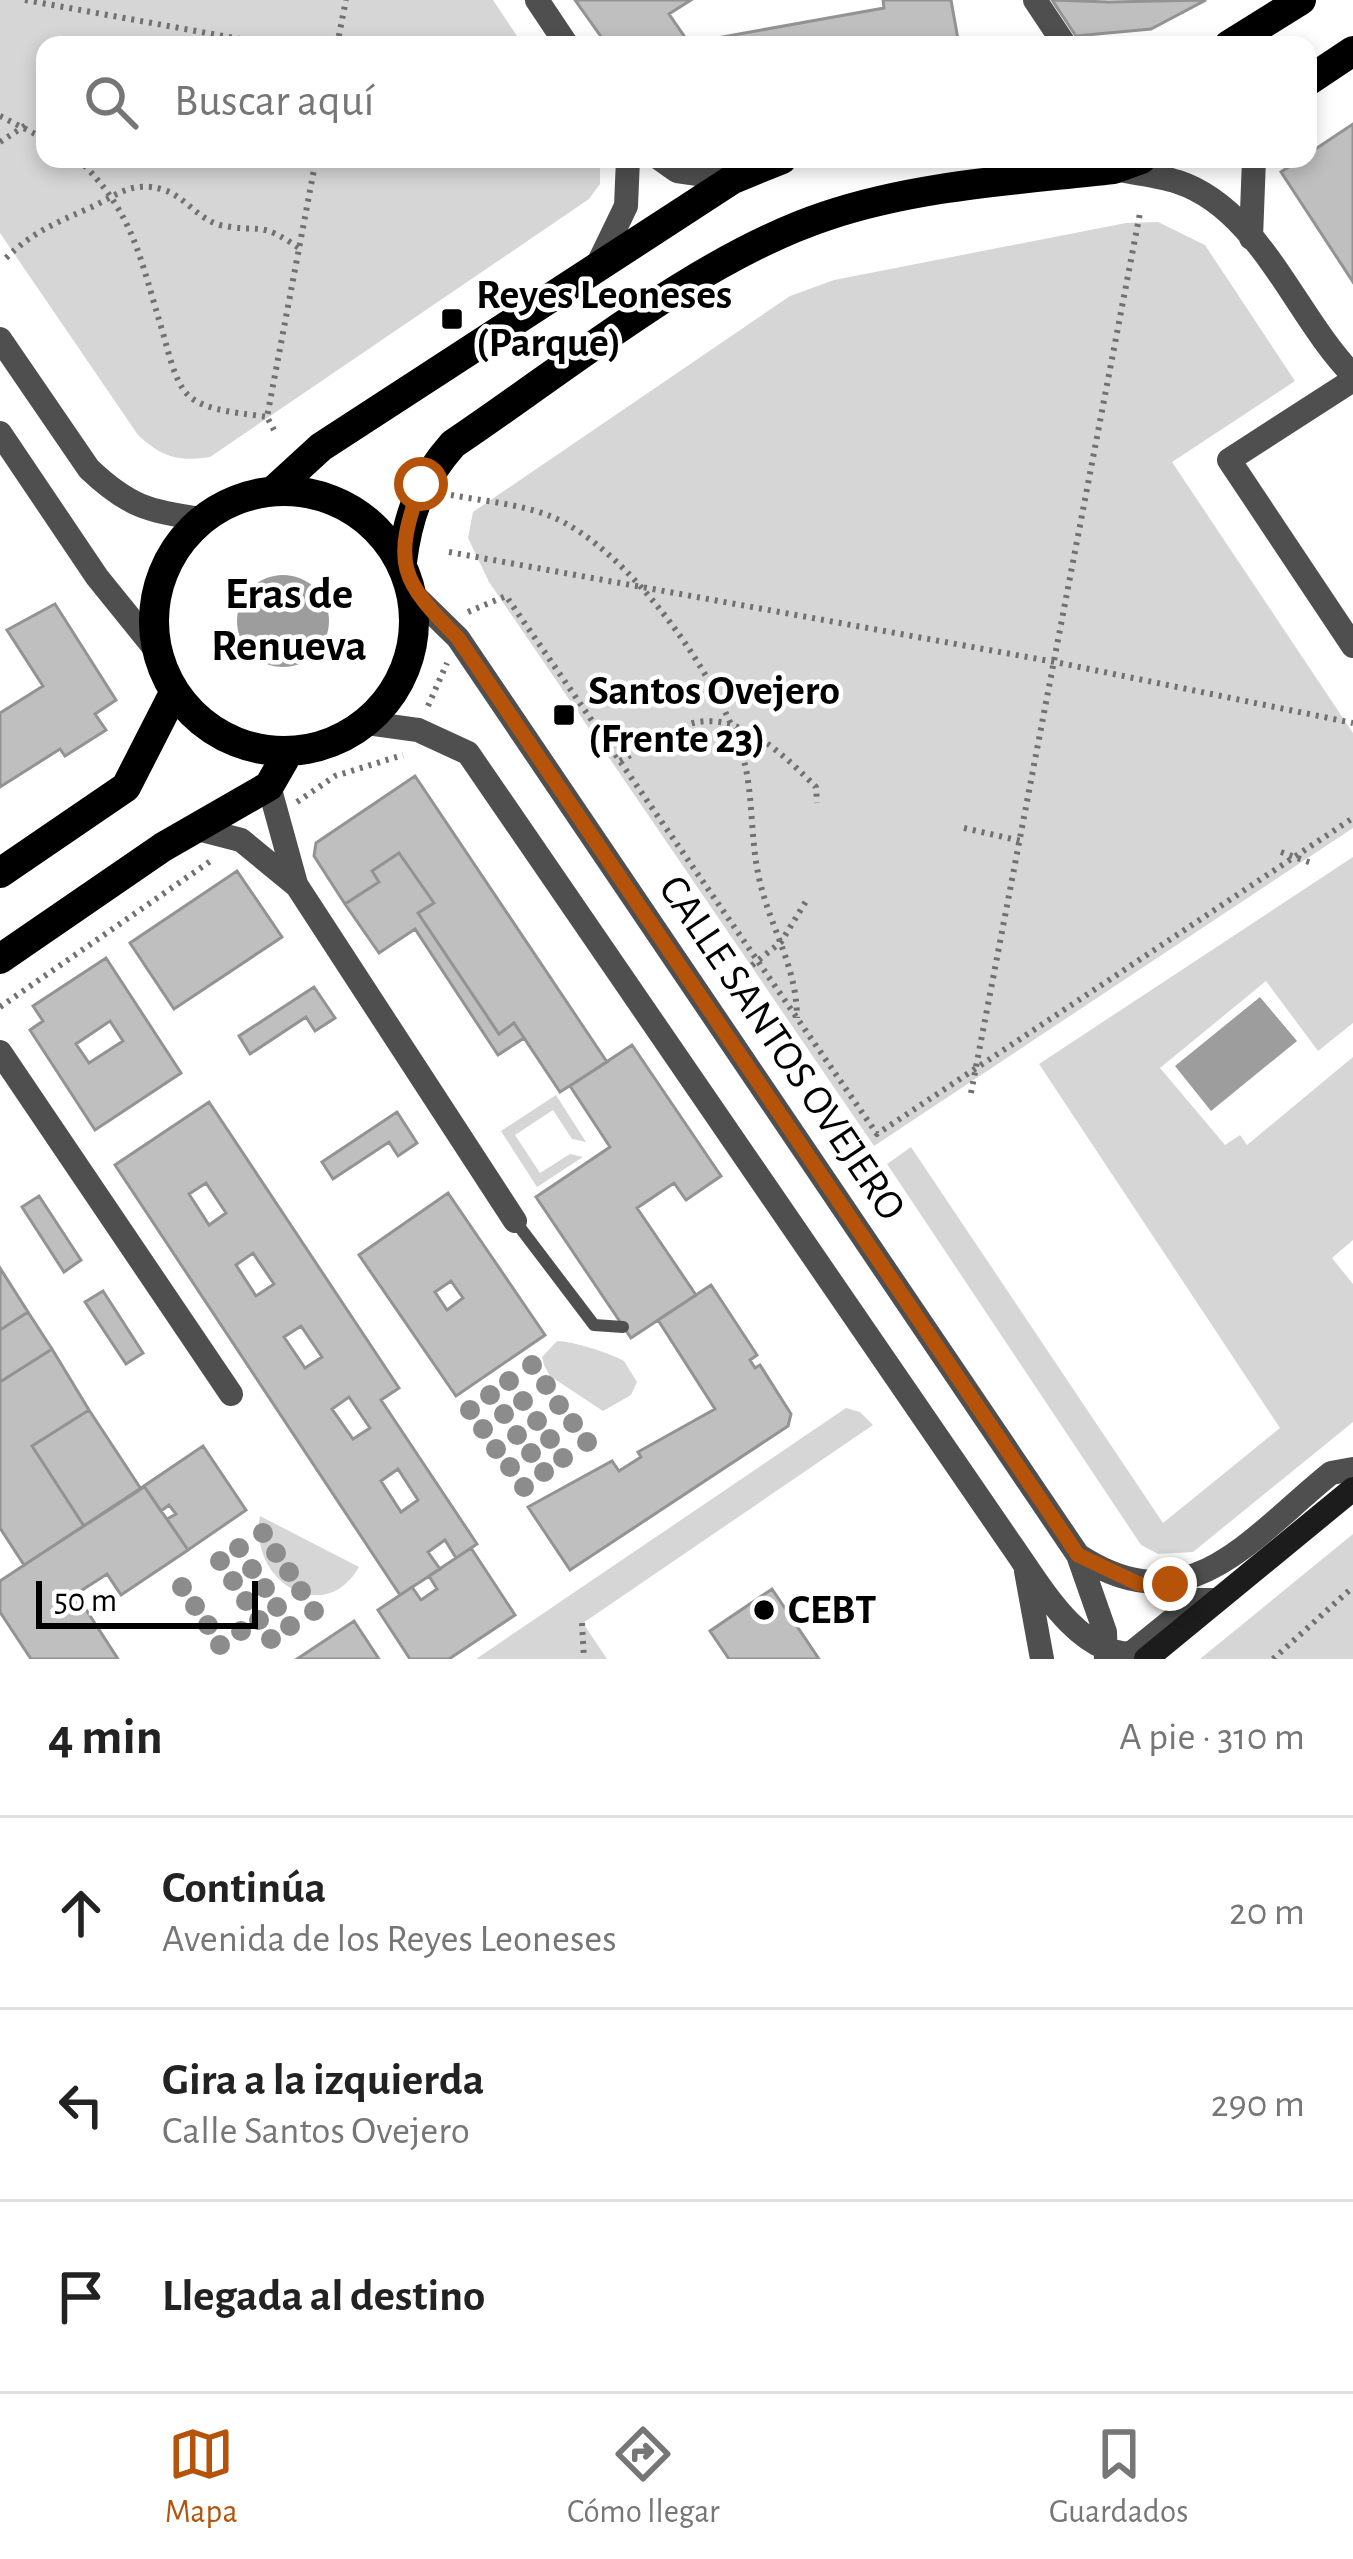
<!DOCTYPE html>
<html lang="es">
<head>
<meta charset="utf-8">
<style>
  :root { --surface:#fff; --page:#f2f2f2; --text:#222; --muted:#767676; --line:#e0e0e0; --accent:#b45309 }
  body { margin:0; font-family:"Alegreya Sans",sans-serif; background:var(--page); color:var(--text) }
  .scale { position:absolute; left:36px; bottom:30px; width:222px; box-sizing:border-box; padding-left:12px; border:6px solid #000; border-top:0; font-size:33px; line-height:42px; white-space:nowrap; color:#000; -webkit-text-stroke:9px #fff; paint-order:stroke }
  .stop { position:absolute; width:36px; height:36px; margin:-27px; border:9px solid #b45309; border-radius:50%; background:#fff }
  .stop.end { background:#b45309; border-color:#fff; box-shadow:0 3px 12px #0008 }
  .list { margin:0; padding:0; list-style:none }
  h2 { display:flex; justify-content:space-between; align-items:center; height:156px; margin:0; padding:0 48px; font-size:51px }
  h2 small { font-size:39px; font-weight:400; color:var(--muted) }
  .list li { display:grid; grid-template-columns:78px 1fr auto; gap:36px; align-items:center; box-sizing:border-box; height:192px; padding:0 48px; border-top:3px solid var(--line) }
  .list b { display:block; font-size:45px; white-space:nowrap }
  .list p { margin:0; font-size:39px; white-space:nowrap; color:var(--muted) }
  .list em { font-size:39px; font-style:normal; color:var(--muted) }
  .icon { flex:none; width:66px; height:66px; fill:none; stroke:currentColor; stroke-width:2; stroke-linecap:round; stroke-linejoin:round }
  .map { position:relative; flex:none; width:1353px; height:1659px; overflow:hidden }
  .search { position:absolute; background:var(--surface); box-shadow:0 6px 18px #0003; left:36px; right:36px; top:36px; height:132px; display:flex; align-items:center; gap:30px; box-sizing:border-box; padding:0 42px; border-radius:24px; color:var(--muted); font-size:45px }
  .sheet { height:732px; background:var(--surface) }
  nav { display:flex; justify-content:space-around; align-items:center; box-sizing:border-box; height:168px; border-top:3px solid var(--line); background:var(--surface); font-size:33px; color:var(--muted) }
  nav a { display:grid; justify-items:center; gap:6px }
  nav .on { color:var(--accent) }
  .map>svg:first-child { display:block }
  .green { fill:#d6d6d6 }
  .water { fill:#9d9d9d }
  .building { fill:#bfbfbf; stroke:#939393; stroke-width:3; fill-rule:evenodd }
  .lines { fill:none; stroke-linecap:round; stroke-linejoin:round }
  .path { stroke:#717171; stroke-width:6; stroke-dasharray:3 6; stroke-linecap:butt }
  .lane { stroke:#4f4f4f; stroke-width:12 }
  .street { stroke:#4f4f4f; stroke-width:24 }
  .secondary { stroke:#1c1c1c; stroke-width:24 }
  .primary { stroke:#000; stroke-width:30 }
  .tree { fill:#8c8c8c }
  .route { stroke:#b45309; stroke-width:15 }
  .poi-dot { fill:#000; stroke:#fff; stroke-width:4.5 }
  .labels { text-anchor:middle; dominant-baseline:central; stroke-width:9; stroke-linejoin:round; paint-order:stroke }
  .poi-label { font-size:42px; font-weight:bold; fill:#000; stroke:#fff; text-anchor:start }
  .street-label { font-size:42px; fill:#000; stroke:#fff }
  .neighbourhood-label { font-size:45px; font-weight:bold; fill:#000; stroke:#fff }
</style>
</head>
<body>
<div class="map">
<svg width="1353" height="1659" viewBox="0 0 1353 1659">
  <rect width="100%" height="100%" fill="#fff"/>
  <path class="green" d="M 0,0 L 493,0 L 523,45 L 45,45 L 45,159 L 600,159 L 600,184 L 589,199 L 210,457 C 178,462 162,457 138,435 L 0,233 Z
    M 1158,222 L 1205,245 L 1295,381 L 1172,462 L 1353,733 L 1353,828 L 874,1146 L 489,582 L 468,538 L 473,512 L 790,296 L 834,280 L 1126,223 Z
    M 1353,857 L 1353,1023 L 1318,1051 L 1266,981 L 1160,1068 L 1225,1145 L 1240,1135 L 1247,1145 L 1353,1057 L 1353,1240 L 1332,1258 L 1353,1284 L 1353,1422 L 1193,1552 L 1158,1554 L 1141,1545 L 887,1164 L 911,1147 L 1163,1523 L 1280,1428 L 1039,1064 Z
    M 556,1095 L 586,1142 L 572,1139 L 553,1110 L 515,1135 L 540,1173 L 570,1154 L 583,1157 L 537,1187 L 501,1131 Z
    M 557,1341 C 572,1341 610,1353 624,1361 L 637,1382 L 631,1395 L 603,1411 L 550,1376 L 544,1365 L 542,1357 Z
    M 846,1408 L 860,1412 L 873,1425 L 583,1623 L 607,1659 L 476,1659 Z
    M 260,1516 L 359,1567 C 324,1628 248,1581 260,1516 Z
    M 1353,1534 L 1353,1659 L 1200,1659 Z"/>
  <path class="water" d="M237 621a46 46 0 1 1 92 0a46 46 0 1 1-92 0Z
    M 1260,997 L 1297,1041 L 1211,1111 L 1175,1066 Z"/>
  <path class="building" d="M 575,0 L 691,0 L 669,14 L 689,43 L 884,8 L 883,0 L 951,0 L 959,45 L 607,45 Z
    M 1052,0 L 1109,2 L 1206,0 L 1151,29 L 1076,36 Z
    M 1353,124 L 1353,282 L 1281,172 Z
    M 55,604 L 116,700 L 95,714 L 106,730 L 65,756 L 60,749 L 0,787 L 0,713 L 43,686 L 7,630 Z
    M 415,776 L 607,1062 L 560,1092 L 514,1023 L 499,1034 L 418,913 L 434,903 L 399,853 L 372,871 L 379,882 L 345,904 L 314,856 L 316,843 Z
    M 399,853 L 434,903 L 418,913 L 499,1034 L 514,1023 L 524,1038 L 498,1055 L 415,929 L 379,953 L 345,904 L 379,882 L 372,871 Z
    M 237,871 L 282,937 L 174,1009 L 130,943 Z
    M 106,958 L 181,1073 L 95,1130 L 30,1030 L 43,1021 L 33,1006 ZM 110,1021 L 123,1041 L 89,1063 L 76,1044 Z
    M 314,987 L 335,1018 L 315,1031 L 306,1017 L 250,1054 L 239,1036 Z
    M 632,1045 L 721,1176 L 686,1200 L 674,1183 L 637,1208 L 696,1295 L 631,1338 L 536,1197 L 610,1147 L 570,1086 Z
    M 209,1102 L 399,1388 L 381,1400 L 477,1544 L 456,1558 L 445,1540 L 428,1552 L 440,1569 L 400,1595 L 115,1165 ZM 206,1183 L 226,1213 L 209,1225 L 189,1194 ZM 253,1253 L 274,1284 L 256,1296 L 236,1265 ZM 301,1326 L 322,1357 L 305,1368 L 284,1337 ZM 349,1397 L 370,1428 L 353,1439 L 332,1409 ZM 398,1469 L 418,1500 L 401,1512 L 381,1481 Z
    M 397,1112 L 417,1143 L 398,1156 L 389,1142 L 333,1179 L 322,1162 Z
    M 448,1193 L 545,1335 L 456,1396 L 359,1255 ZM 451,1281 L 463,1298 L 447,1310 L 435,1292 Z
    M 39,1196 L 81,1260 L 64,1272 L 22,1207 Z
    M 0,1268 L 28,1312 L 0,1330 Z
    M 711,1285 L 757,1355 L 750,1360 L 755,1368 L 760,1365 L 791,1414 L 788,1426 L 570,1570 L 528,1507 L 612,1461 L 619,1471 L 641,1457 L 638,1452 L 715,1409 L 658,1320 Z
    M 103,1291 L 143,1353 L 126,1364 L 85,1302 Z
    M 28,1312 L 52,1349 L 0,1382 L 0,1330 Z
    M 52,1349 L 89,1410 L 32,1446 L 84,1526 L 24,1565 L 0,1528 L 0,1382 Z
    M 89,1410 L 141,1489 L 84,1526 L 32,1446 Z
    M 203,1446 L 246,1510 L 188,1550 L 167,1519 L 176,1514 L 169,1505 L 161,1511 L 144,1486 Z
    M 144,1486 L 188,1550 L 121,1595 L 107,1574 L 76,1594 L 118,1659 L 31,1659 L 0,1612 L 0,1581 Z
    M 471,1548 L 515,1615 L 449,1659 L 410,1659 L 378,1610 L 412,1587 L 421,1600 L 437,1589 L 429,1576 Z
    M 772,1589 L 819,1659 L 729,1659 L 710,1631 Z
    M 354,1621 L 379,1659 L 297,1659 Z"/>
  <g class="lines">
    <path class="path" d="M 25,0 L 273,45
      M 337,45 L 346,0
      M 0,116 L 45,139
      M 0,142 L 29,123
      M 78,159 C 135,214 140,259 163,333 C 168,350 174,380 187,394 C 204,412 244,413 267,417
      M 6,258 C 32,233 53,224 85,210 C 114,198 130,179 164,190 C 184,196 198,219 220,225 C 261,234 257,219 299,248
      M 274,430 L 267,417 L 316,159
      M 451,495 C 483,501 520,504 550,516 C 629,547 728,687 746,769 C 753,805 751,842 759,878 C 770,928 797,966 797,1018
      M 449,552 L 1055,662 L 1353,723
      M 468,612 L 506,596 L 877,1134 L 1353,818
      M 428,706 L 447,663
      M 620,761 C 641,750 664,733 687,725 C 736,707 785,756 816,787 L 817,803
      M 297,802 L 335,776 L 403,755
      M 964,828 L 1021,841
      M 1281,852 L 1314,864
      M 745,971 L 781,942 L 808,898
      M 0,1007 L 212,860
      M 971,1093 L 1140,213
      M 582,1623 L 584,1659
      M 1273,1659 L 1353,1587"/>
    <path class="lane" d="M 515,1221 L 594,1325 L 623,1327"/>
    <path class="street" d="M 537,0 L 567,45
      M 1035,0 L 1065,45
      M 660,159 L 677,171 L 733,179
      M 1113,169 C 1134,173 1157,175 1178,182 C 1260,209 1296,318 1353,375
      M 1251,238 L 1254,159
      M 597,266 L 626,206 L 628,159
      M 0,339 L 89,469 C 128,506 149,512 202,519
      M 1353,380 L 1229,460 L 1353,646
      M 0,433 L 97,577 L 156,650
      M 412,593 L 458,638 L 1078,1555 L 1105,1632 L 1106,1659
      M 367,723 L 418,730 L 468,753 L 1010,1543 C 1040,1585 1075,1651 1130,1654 L 1197,1600 L 1214,1600
      M 269,786 L 296,884
      M 194,828 L 241,840 L 297,886 L 515,1221
      M 0,1052 L 231,1394
      M 1078,1555 C 1188,1627 1248,1540 1331,1473 L 1353,1469
      M 1026,1571 L 1042,1659"/>
    <path class="secondary" d="M 1146,1659 L 1353,1489"/>
    <path class="primary" d="M 1229,45 L 1301,0
      M 1308,81 L 1353,51
      M154 621a130 130 0 1 1 260 0a130 130 0 1 1-260 0Z
      M 273,491 L 321,447 L 733,179 L 782,159
      M 402,562 C 408,514 421,480 453,444 C 565,369 699,258 826,216 C 918,185 1017,180 1113,169 L 1141,159
      M 0,873 L 126,787 L 174,693
      M 0,959 L 163,847 L 269,786 L 288,753"/>
  </g>
  <g class="tree">
    <circle cx="532" cy="1365" r="10"/>
    <circle cx="509" cy="1381" r="10"/>
    <circle cx="546" cy="1385" r="10"/>
    <circle cx="490" cy="1395" r="10"/>
    <circle cx="523" cy="1401" r="10"/>
    <circle cx="559" cy="1405" r="10"/>
    <circle cx="470" cy="1410" r="10"/>
    <circle cx="504" cy="1414" r="10"/>
    <circle cx="537" cy="1421" r="10"/>
    <circle cx="573" cy="1423" r="10"/>
    <circle cx="483" cy="1429" r="10"/>
    <circle cx="517" cy="1435" r="10"/>
    <circle cx="550" cy="1439" r="10"/>
    <circle cx="587" cy="1442" r="10"/>
    <circle cx="496" cy="1449" r="10"/>
    <circle cx="531" cy="1453" r="10"/>
    <circle cx="563" cy="1458" r="10"/>
    <circle cx="510" cy="1467" r="10"/>
    <circle cx="544" cy="1472" r="10"/>
    <circle cx="524" cy="1487" r="10"/>
    <circle cx="263" cy="1533" r="10"/>
    <circle cx="239" cy="1548" r="10"/>
    <circle cx="276" cy="1553" r="10"/>
    <circle cx="220" cy="1561" r="10"/>
    <circle cx="252" cy="1569" r="10"/>
    <circle cx="289" cy="1572" r="10"/>
    <circle cx="233" cy="1581" r="10"/>
    <circle cx="182" cy="1587" r="10"/>
    <circle cx="265" cy="1588" r="10"/>
    <circle cx="301" cy="1591" r="10"/>
    <circle cx="246" cy="1601" r="10"/>
    <circle cx="195" cy="1606" r="10"/>
    <circle cx="277" cy="1607" r="10"/>
    <circle cx="314" cy="1611" r="10"/>
    <circle cx="259" cy="1620" r="10"/>
    <circle cx="208" cy="1625" r="10"/>
    <circle cx="290" cy="1626" r="10"/>
    <circle cx="241" cy="1631" r="10"/>
    <circle cx="271" cy="1639" r="10"/>
    <circle cx="220" cy="1645" r="10"/>
  </g>
  <g class="lines">
    <path class="route" d="M 421,484 C 392,564 400,580 458,638 L 1078,1555 L 1139,1584 L 1170,1584"/>
  </g>
  <g class="poi-dot">
    <rect x="440" y="307" width="24" height="24" rx="6"/>
    <rect x="552" y="703" width="24" height="24" rx="6"/>
    <circle cx="764" cy="1610" r="12"/>
  </g>
  <g class="labels">
    <g class="poi-label">
      <text x="476" y="295">Reyes Leoneses<tspan x="476" dy="48">(Parque)</tspan></text>
      <text x="588" y="691">Santos Ovejero<tspan x="588" dy="48">(Frente 23)</tspan></text>
      <text x="788" y="1610">CEBT</text>
    </g>
    <g class="street-label">
      <text transform="translate(782 1048) rotate(56)">CALLE SANTOS OVEJERO</text>
    </g>
    <g class="neighbourhood-label">
      <text x="289" y="594">Eras de<tspan x="289" dy="52">Renueva</tspan></text>
    </g>
  </g>
</svg>
<div class="scale">50 m</div>
<div class="stop" style="left:421px;top:484px"></div>
<div class="stop end" style="left:1170px;top:1584px"></div>
<div class="search"><svg class="icon" aria-label="search" viewBox="0 0 24 24"><circle cx="10" cy="10" r="6"/><path d="M15 15l6 6"/></svg>Buscar aquí</div>
</div>
<section class="sheet">
<h2>4 min<small>A pie · 310 m</small></h2>
<ul class="list">
<li><svg class="icon" aria-label="ahead" viewBox="0 0 24 24"><path d="M12 20V5M6 11l6-6 6 6"/></svg><div><b>Continúa</b><p>Avenida de los Reyes Leoneses</p></div><em>20 m</em></li>
<li><svg class="icon" aria-label="left" viewBox="0 0 24 24"><path d="M17 20v-9H6M10 6l-5 5 5 5"/></svg><div><b>Gira a la izquierda</b><p>Calle Santos Ovejero</p></div><em>290 m</em></li>
<li><svg class="icon" aria-label="arrive" viewBox="0 0 24 24"><path d="M6 21V4h12l-3 4 3 4H6"/></svg><div><b>Llegada al destino</b></div></li>
</ul>
</section>
<nav>
<a class="on"><svg class="icon" aria-label="map" viewBox="0 0 24 24"><path d="M3 6l6-2 6 2 6-2v14l-6 2-6-2-6 2zM9 4v14M15 6v14"/></svg>Mapa</a>
<a><svg class="icon" aria-label="directions" viewBox="0 0 24 24"><path d="M12 3l9 9-9 9-9-9zM9 14v-3h6M13 9l2 2-2 2"/></svg>Cómo llegar</a>
<a><svg class="icon" aria-label="saved" viewBox="0 0 24 24"><path d="M7 4h10v16l-5-4-5 4z"/></svg>Guardados</a>
</nav>
</body>
</html>
